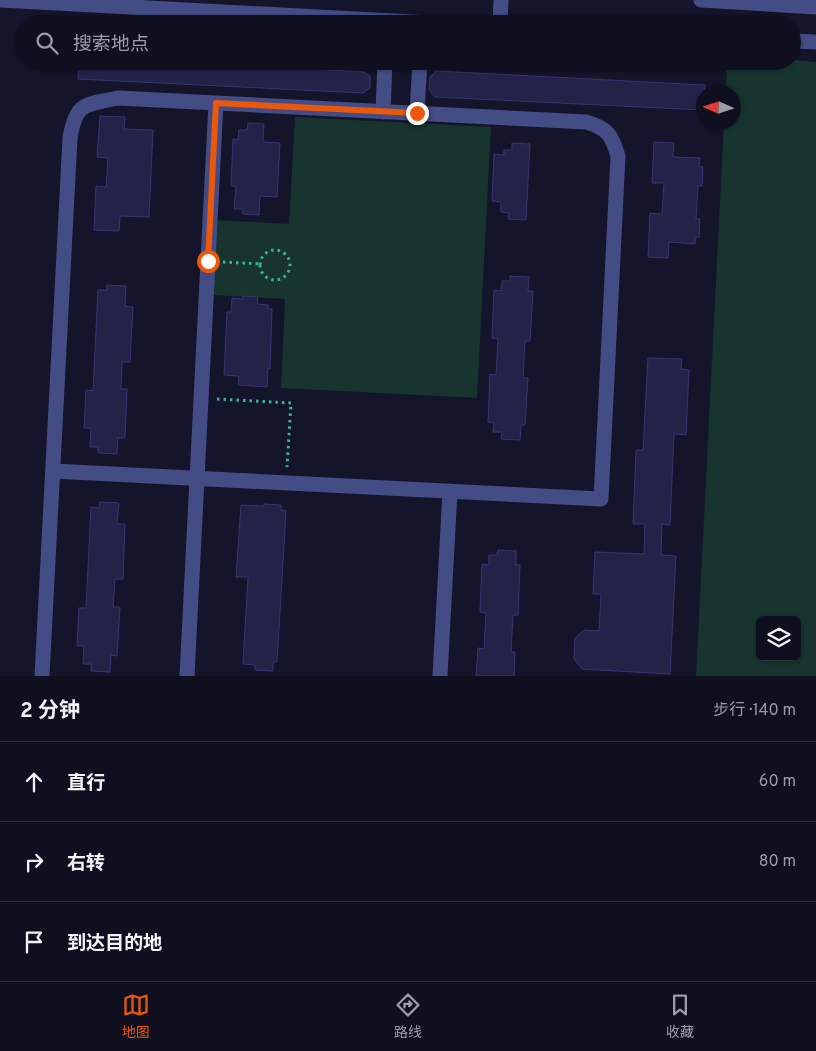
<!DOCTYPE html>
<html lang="zh">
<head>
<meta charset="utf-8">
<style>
  :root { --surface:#0f0f20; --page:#181829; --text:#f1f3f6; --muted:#9b9ca5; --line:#2f2f3e; --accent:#ea580c }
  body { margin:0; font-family:Overpass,"Noto Sans SC",sans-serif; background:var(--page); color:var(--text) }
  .controls { position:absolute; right:15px; bottom:15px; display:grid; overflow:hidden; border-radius:8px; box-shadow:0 1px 4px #0004 }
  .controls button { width:45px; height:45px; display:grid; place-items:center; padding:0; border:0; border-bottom:1px solid var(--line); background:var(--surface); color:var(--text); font:25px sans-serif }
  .compass { position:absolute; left:696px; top:85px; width:45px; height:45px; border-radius:50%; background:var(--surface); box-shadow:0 1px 4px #0004; rotate:273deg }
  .stop { position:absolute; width:15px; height:15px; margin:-11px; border:4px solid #ea580c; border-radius:50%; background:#fff }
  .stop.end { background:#ea580c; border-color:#fff; box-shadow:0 1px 5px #0008 }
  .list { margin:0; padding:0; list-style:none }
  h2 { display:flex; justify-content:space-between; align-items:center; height:65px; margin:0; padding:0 20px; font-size:21px }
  h2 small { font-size:16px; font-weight:400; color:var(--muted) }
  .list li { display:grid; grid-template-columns:32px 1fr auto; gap:15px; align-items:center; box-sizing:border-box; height:80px; padding:0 20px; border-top:1px solid var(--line) }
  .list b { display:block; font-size:19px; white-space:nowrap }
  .list em { font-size:16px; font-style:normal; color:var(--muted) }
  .icon { flex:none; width:28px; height:28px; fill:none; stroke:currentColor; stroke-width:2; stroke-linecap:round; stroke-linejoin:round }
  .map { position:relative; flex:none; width:816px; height:676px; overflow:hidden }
  .search { position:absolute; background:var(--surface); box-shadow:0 1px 4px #0004; left:15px; right:15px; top:15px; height:55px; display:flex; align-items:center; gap:12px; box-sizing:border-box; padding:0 18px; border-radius:28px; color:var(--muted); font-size:19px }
  .sheet { height:305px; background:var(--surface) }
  nav { display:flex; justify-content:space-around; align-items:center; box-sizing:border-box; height:70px; border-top:1px solid var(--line); background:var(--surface); font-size:14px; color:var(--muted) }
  nav a { display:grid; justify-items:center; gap:2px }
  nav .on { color:var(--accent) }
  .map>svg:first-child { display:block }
  .green { fill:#17342e; fill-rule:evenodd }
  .building { fill:#232249; stroke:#383673 }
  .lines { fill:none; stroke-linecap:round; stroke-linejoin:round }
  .path { stroke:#3db398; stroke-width:3; stroke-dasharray:2.5 4; stroke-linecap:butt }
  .minor { stroke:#434c85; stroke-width:15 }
  .route { stroke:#ea580c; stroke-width:6 }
</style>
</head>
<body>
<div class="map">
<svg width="816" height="676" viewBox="0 0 816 676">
  <rect width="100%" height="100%" fill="#14142a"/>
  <path class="green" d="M 792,60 L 816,62 L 816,676 L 696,676 L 724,123 L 734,122 L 734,92 L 726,92 L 727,61 ZM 760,620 L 797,620 L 797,657 L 760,657 Z
    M 295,117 L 491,127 L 477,398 L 281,388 L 285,299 L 212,295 L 216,220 L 289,224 Z"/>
  <path class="building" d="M 79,61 L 164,61 L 364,72 L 370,76 L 370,88 L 363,93 L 78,79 Z
    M 436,71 L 705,85 L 703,110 L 435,97 L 429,90 L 430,77 Z
    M 100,116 L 125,117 L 124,129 L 153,130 L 149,217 L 120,216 L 119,231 L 94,230 L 96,186 L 106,187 L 108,158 L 97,157 Z
    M 248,123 L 264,124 L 263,142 L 280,143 L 277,197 L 260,196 L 259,215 L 243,214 L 243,209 L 234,209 L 236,186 L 231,186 L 233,139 L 238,140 L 239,130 L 247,130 Z
    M 654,142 L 674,143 L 673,157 L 700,158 L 699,166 L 703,167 L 702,186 L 698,186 L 696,219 L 700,219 L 699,237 L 695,237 L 695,244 L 669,242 L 668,258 L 648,257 L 650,213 L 662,214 L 664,183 L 652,183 Z
    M 512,143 L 530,144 L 526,220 L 508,219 L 509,213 L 501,212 L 501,202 L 492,201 L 494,154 L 504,155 L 504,150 L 512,150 Z
    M 510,276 L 529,277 L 528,291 L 533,291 L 530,341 L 525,341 L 523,378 L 528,378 L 525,425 L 521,425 L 520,440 L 501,439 L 502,432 L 493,432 L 494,423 L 488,422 L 490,374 L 496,375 L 498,339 L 492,338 L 494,290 L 501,291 L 502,281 L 510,281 Z
    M 107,285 L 126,286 L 125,306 L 133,307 L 130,362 L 122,362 L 121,389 L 127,389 L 125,438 L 118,438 L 117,454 L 98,453 L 98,447 L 90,447 L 91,428 L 84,428 L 86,390 L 93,391 L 98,290 L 107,290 Z
    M 243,296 L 258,297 L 257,304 L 268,305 L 268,309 L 272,309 L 270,369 L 268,368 L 267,387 L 238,385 L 239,376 L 224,375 L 227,312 L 231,312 L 232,298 L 243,299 Z
    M 648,358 L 682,359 L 681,369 L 689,370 L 686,435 L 674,434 L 670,525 L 662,524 L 661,555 L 676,556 L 670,674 L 582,669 L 574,659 L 575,638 L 584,630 L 599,631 L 601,594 L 593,594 L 595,552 L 644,554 L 645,524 L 633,524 L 636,450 L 643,450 Z
    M 100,502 L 119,503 L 117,524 L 125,524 L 123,579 L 115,579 L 113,607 L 120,607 L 117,656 L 111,655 L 110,672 L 91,671 L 91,664 L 83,664 L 84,646 L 77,646 L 79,608 L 86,608 L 91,507 L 99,508 Z
    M 264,504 L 281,505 L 281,510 L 286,511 L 277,662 L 273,662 L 273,671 L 255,670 L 255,665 L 243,664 L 248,577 L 236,577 L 241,505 L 264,506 Z
    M 498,550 L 516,551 L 516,565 L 520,565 L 518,615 L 513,615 L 511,652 L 515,652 L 514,676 L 476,676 L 478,648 L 484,649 L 486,613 L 480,612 L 482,564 L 489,565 L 489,555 L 497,555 Z"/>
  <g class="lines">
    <path class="path" d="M260 265a15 15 0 1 1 30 0a15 15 0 1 1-30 0Z
      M 223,262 L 261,264
      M 217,399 L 291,403 L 287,467"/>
    <path class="minor" d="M 0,0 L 449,24
      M 701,0 L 816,7
      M 500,24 L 501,0
      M 792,41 L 816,42
      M 383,112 L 385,61
      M 417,113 L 420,61
      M 42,676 L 70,138 C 76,102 85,105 118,98 L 586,122 C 608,128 612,136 618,156 L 601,499 L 53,471
      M 187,676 L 216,103
      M 440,676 L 450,491"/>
  </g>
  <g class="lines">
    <path class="route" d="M 208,261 L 216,103 L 417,113"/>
  </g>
</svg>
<div class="controls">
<button><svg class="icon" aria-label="layers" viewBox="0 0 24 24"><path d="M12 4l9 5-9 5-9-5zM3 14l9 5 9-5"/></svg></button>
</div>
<svg class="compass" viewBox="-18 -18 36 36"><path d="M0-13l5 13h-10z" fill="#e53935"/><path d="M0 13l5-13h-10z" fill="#9b9ca5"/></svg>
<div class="stop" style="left:208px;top:261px"></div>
<div class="stop end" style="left:417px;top:113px"></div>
<div class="search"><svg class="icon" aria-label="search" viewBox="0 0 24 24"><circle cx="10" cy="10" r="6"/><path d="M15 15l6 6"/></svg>搜索地点</div>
</div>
<section class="sheet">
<h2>2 分钟<small>步行 · 140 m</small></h2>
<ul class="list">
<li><svg class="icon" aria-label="ahead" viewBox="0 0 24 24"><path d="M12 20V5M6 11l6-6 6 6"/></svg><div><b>直行</b></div><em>60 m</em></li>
<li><svg class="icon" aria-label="right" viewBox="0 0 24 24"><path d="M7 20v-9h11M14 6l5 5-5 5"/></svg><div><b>右转</b></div><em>80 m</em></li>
<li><svg class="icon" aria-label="arrive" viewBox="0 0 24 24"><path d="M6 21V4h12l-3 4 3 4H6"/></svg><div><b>到达目的地</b></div></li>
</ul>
</section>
<nav>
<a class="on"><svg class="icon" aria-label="map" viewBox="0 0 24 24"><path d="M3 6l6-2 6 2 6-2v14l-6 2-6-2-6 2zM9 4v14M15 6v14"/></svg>地图</a>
<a><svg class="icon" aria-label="directions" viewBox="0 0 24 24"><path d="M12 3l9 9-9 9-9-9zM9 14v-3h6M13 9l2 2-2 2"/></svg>路线</a>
<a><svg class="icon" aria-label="saved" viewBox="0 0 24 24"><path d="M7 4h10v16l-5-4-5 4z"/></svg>收藏</a>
</nav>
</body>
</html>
